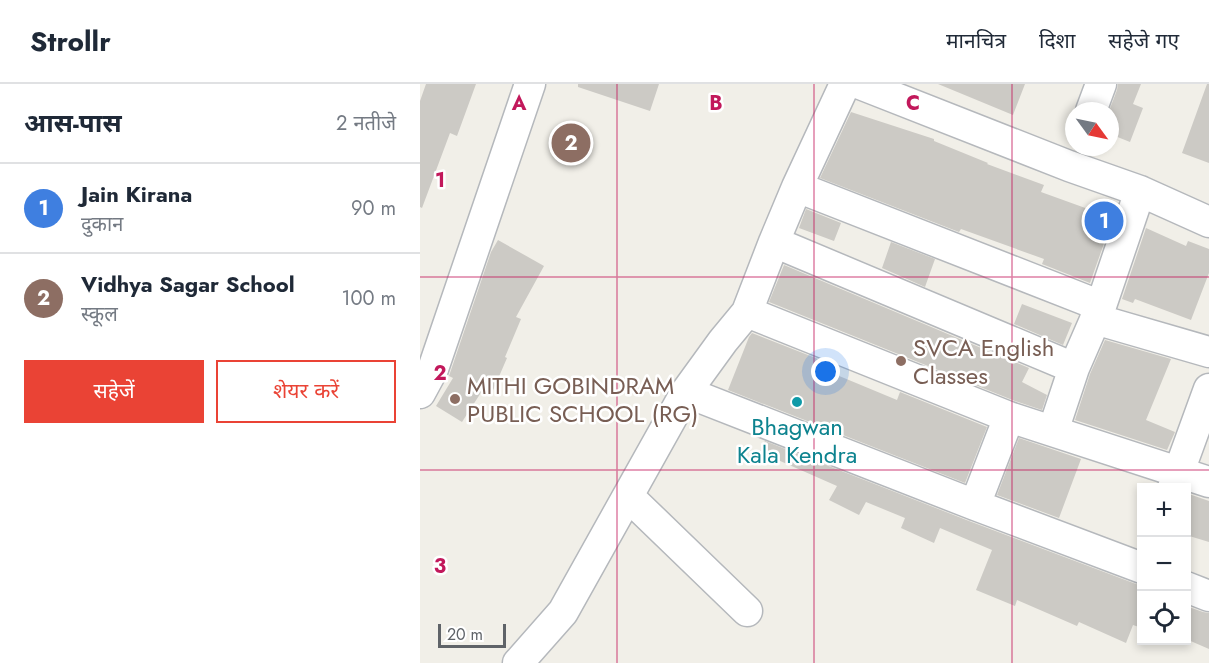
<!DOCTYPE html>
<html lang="hi">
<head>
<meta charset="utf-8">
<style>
  :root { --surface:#fff; --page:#f2f2f3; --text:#1f2937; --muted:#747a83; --line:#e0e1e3; --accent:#ea4335 }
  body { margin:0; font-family:Jost,"Noto Sans Devanagari",sans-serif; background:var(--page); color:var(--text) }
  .controls { position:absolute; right:18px; bottom:18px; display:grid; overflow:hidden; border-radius:0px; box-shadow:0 3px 9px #0003 }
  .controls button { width:54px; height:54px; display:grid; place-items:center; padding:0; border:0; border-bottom:2px solid var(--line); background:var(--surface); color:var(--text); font:30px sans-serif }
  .compass { position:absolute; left:645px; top:18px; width:54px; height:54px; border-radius:50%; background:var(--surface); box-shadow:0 3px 9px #0003; rotate:123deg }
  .scale { position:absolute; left:18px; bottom:15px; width:68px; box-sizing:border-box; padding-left:6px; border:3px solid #5f6368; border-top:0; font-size:16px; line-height:21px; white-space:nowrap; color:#5f6368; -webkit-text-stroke:4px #fff; paint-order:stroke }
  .you { position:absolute; left:406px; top:288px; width:21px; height:21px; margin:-15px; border:4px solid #fff; border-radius:50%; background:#1a73e8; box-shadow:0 0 0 9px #1a73e833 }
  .badge { display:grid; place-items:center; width:39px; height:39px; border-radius:50%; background:var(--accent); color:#fff; font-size:20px; font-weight:700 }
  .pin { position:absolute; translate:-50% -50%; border:3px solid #fff; box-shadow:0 2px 6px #0006 }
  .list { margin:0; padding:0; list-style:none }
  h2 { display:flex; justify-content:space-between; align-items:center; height:78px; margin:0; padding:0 24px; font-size:26px }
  h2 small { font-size:20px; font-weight:400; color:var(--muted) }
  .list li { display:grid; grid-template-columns:39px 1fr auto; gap:18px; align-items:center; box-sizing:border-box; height:90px; padding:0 24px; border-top:2px solid var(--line) }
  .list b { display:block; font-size:22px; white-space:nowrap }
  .list p { margin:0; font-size:20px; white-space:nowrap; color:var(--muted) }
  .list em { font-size:20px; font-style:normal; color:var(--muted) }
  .actions { display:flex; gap:12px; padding:18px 24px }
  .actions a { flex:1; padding:14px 0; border:2px solid var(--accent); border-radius:0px; text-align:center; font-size:21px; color:var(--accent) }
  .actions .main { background:var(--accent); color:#fff }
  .icon { flex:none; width:33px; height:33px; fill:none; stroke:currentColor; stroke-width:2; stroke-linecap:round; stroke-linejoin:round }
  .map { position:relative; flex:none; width:789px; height:579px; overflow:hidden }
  header { display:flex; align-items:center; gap:36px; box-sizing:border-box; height:84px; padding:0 30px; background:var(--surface); border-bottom:2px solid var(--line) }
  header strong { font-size:28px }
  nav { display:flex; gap:33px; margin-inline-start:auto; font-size:21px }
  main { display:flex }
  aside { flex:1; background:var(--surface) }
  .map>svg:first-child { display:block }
  .building { fill:#cccac5 }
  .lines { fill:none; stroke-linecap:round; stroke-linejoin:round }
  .minor-casing { stroke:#b5b8bc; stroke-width:33 }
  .minor { stroke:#fff; stroke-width:30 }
  .grid { fill:none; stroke:#c2185b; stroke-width:1.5; stroke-opacity:0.55 }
  .education-dot { fill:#8d6e63; stroke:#fff; stroke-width:2 }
  .culture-dot { fill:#0f9aa8; stroke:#fff; stroke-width:2 }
  .labels { text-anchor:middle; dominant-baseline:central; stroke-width:5; stroke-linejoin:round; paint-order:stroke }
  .education-label { font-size:24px; fill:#785e54; stroke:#fff; text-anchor:start }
  .culture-label { font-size:24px; fill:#0d838f; stroke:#fff }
  .grid-label { font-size:20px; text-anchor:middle; font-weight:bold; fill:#c2185b; stroke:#fff; stroke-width:5; stroke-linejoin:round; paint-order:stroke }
</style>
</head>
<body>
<header>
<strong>Strollr</strong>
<nav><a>मानचित्र</a><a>दिशा</a><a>सहेजे गए</a></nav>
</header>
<main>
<aside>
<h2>आस-पास<small>2 नतीजे</small></h2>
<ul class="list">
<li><span class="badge" style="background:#3f7fe0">1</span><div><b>Jain Kirana</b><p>दुकान</p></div><em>90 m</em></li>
<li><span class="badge" style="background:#8d6e63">2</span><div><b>Vidhya Sagar School</b><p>स्कूल</p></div><em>100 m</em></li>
</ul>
<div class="actions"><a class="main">सहेजें</a><a>शेयर करें</a></div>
</aside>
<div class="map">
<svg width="789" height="579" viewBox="0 0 789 579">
  <rect width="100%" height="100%" fill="#f1efe8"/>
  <path class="building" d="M 6,0 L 56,0 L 37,52 L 30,49 L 2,124 L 0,123 L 0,17 Z
    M 158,0 L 239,0 L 230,27 L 158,3 Z
    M 518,0 L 605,0 L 593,31 Z
    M 698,0 L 721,0 L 713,20 L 723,24 L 710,58 L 690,50 L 689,27 L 697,6 Z
    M 787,0 L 789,0 L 789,79 L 762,69 Z
    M 431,28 L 514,55 L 514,57 L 568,79 L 567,80 L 624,101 L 621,108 L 693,134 L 670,199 L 622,180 L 624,175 L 541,145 L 539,148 L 400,94 Z
    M 386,125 L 421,139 L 414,157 L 379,144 Z
    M 726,144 L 766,162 L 768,157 L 789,165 L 789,189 L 771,236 L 715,215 L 713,219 L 702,215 Z
    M 78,156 L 124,182 L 96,233 L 101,235 L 85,273 L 87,274 L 71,311 L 62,307 L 42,338 L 16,322 L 33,294 L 29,292 L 71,168 Z
    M 471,158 L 515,175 L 505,203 L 462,184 Z
    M 364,181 L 609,284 L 602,298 L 627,311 L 622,326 L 595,317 L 349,218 Z
    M 602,220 L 652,239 L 643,261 L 594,240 Z
    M 332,249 L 416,282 L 412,289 L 477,316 L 480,308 L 567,343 L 545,399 L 308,306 L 329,253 Z
    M 685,256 L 751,275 L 726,336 L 755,348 L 747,366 L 655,336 L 670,290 Z
    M 599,354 L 661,375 L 639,434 L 577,411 Z
    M 345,357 L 549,437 L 716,500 L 722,501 L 722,544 L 713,541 L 706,559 L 659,538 L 657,542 L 597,516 L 595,522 L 556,506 L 572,466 L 520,444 L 514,459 L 481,444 L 485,434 L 446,418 L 439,431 L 409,416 L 417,402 L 340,368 Z
    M 769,410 L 789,417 L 789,458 L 766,451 L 766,414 Z
    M 766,522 L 783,528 L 789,529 L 789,565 L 766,555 Z"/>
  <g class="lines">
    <g class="minor-casing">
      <path id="minor" d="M 440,0 L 649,82 L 720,107 L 789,138
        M 671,27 L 681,0
        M 377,103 L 681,222
        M 354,158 L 654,284
        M 327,228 L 589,333 L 789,398
        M 675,235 L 789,268
        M 266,308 L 555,421 L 722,484
        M 0,309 L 13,285 L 110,0
        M 633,347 L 654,284 L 681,222 L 720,107
        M 753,404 L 789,305
        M 208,412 L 327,527
        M 555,421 L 589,333
        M 766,503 L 789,512
        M 98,579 L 143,528 L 266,308 L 303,257 L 327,228 L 354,158 L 377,103 L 425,0"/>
    </g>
    <use href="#minor" class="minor"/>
  </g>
  <path class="grid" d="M 197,0 L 197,579M 394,0 L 394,579M 592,0 L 592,579M 0,193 L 789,193M 0,386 L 789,386"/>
  <g class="education-dot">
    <circle cx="481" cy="277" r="6"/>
    <circle cx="35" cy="315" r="6"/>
  </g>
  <circle class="culture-dot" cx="377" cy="318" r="6"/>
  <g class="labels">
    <g class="education-label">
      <text x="493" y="263">SVCA English<tspan x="493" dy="28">Classes</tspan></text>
      <text x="47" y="301">MITHI GOBINDRAM<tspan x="47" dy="28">PUBLIC SCHOOL (RG)</tspan></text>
    </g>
    <g class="culture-label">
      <text x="377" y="342">Bhagwan<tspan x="377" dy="28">Kala Kendra</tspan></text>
    </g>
  </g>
  <g class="grid-label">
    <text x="99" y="26">A</text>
    <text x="296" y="26">B</text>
    <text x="493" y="26">C</text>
    <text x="20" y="103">1</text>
    <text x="20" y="296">2</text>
    <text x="20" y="489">3</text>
  </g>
</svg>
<div class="controls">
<button>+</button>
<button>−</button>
<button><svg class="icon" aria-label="locate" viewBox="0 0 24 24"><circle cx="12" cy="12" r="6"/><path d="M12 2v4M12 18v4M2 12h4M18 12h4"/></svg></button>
</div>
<svg class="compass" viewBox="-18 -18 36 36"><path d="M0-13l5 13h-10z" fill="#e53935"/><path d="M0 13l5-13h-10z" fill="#747a83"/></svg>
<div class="scale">20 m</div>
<div class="you"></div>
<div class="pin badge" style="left:684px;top:137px;background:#3f7fe0">1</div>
<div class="pin badge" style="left:151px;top:59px;background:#8d6e63">2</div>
</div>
</main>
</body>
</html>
